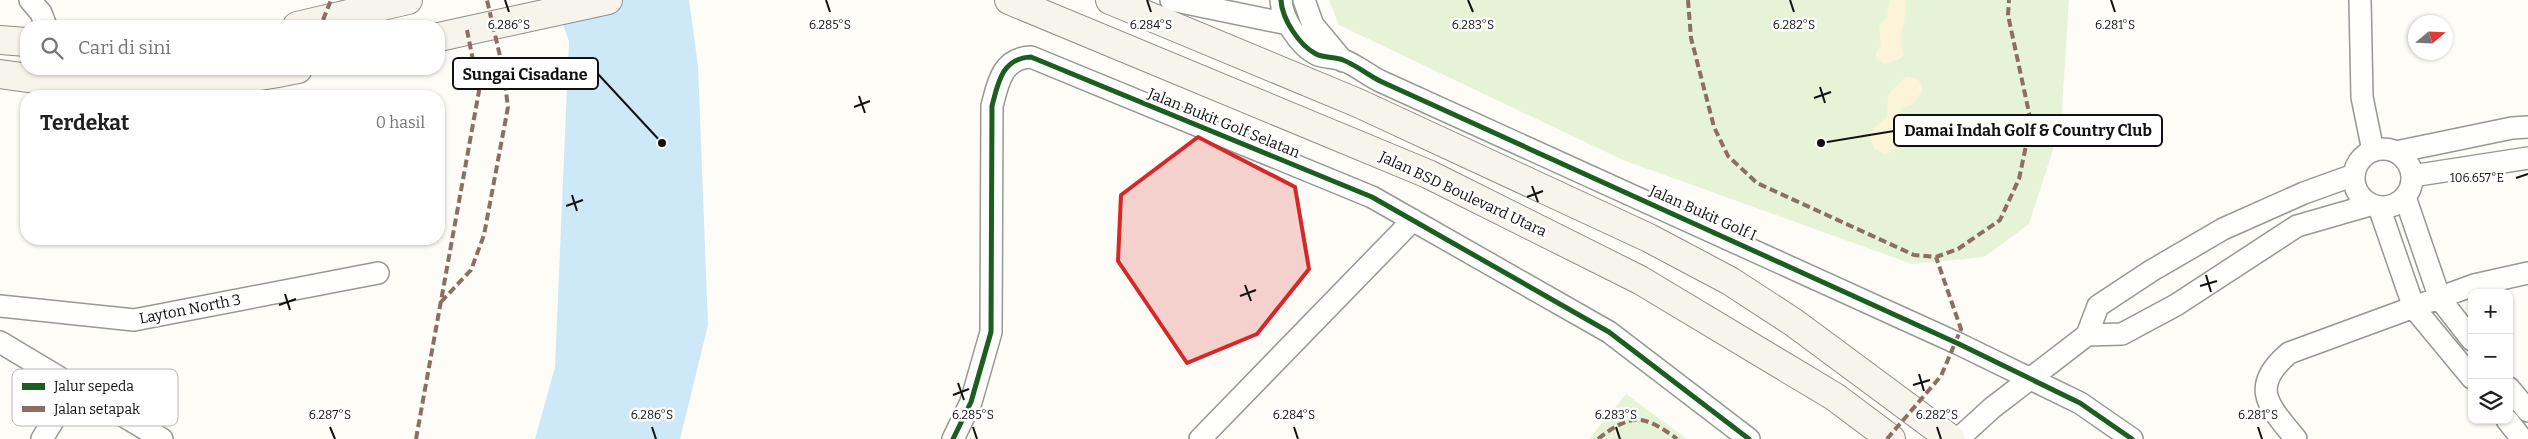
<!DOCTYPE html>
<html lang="id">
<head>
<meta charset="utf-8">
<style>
  :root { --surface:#fff; --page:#f6f6f6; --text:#202124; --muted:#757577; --line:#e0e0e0 }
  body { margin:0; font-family:Bitter,serif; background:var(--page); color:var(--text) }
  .controls { position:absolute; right:15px; bottom:15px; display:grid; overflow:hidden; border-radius:10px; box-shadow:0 1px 4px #0004 }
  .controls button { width:45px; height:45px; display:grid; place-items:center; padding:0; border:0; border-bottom:1px solid var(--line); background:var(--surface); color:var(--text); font:25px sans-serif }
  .compass { position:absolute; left:2408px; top:15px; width:45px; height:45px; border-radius:50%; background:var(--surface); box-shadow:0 1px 4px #0004; rotate:71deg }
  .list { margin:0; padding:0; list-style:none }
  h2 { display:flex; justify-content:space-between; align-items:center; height:65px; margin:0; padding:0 20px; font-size:21px }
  h2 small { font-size:16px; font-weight:400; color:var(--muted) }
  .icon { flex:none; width:28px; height:28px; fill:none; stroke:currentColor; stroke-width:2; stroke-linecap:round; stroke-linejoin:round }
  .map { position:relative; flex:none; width:2528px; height:439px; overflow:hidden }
  .search { position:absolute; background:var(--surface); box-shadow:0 1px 4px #0004; left:20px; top:20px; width:425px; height:55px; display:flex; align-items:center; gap:12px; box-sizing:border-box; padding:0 18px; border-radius:20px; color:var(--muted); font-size:19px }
  .panel { position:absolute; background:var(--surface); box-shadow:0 1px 4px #0004; left:20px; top:90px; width:425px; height:155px; border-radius:20px }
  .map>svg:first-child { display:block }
  .green { fill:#e7f3d7 }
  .sand { fill:#fcf4d9 }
  .water { fill:#cde8f7 }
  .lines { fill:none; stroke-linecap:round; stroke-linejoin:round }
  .street-casing { stroke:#979795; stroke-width:24 }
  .secondary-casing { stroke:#8e8d8b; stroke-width:30 }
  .street { stroke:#fffffe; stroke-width:21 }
  .secondary { stroke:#f6f4eb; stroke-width:28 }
  .quiet { stroke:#8d6e63; stroke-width:4; stroke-dasharray:8 4; stroke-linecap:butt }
  .cycleway-casing { stroke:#fff; stroke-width:8 }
  .cycleway { stroke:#1b5e20; stroke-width:5 }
  .marked { fill:#d62828; fill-opacity:0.2; stroke:#d62828; stroke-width:4; stroke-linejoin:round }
  .ticks { fill:none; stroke:#111; stroke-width:2 }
  .labels { text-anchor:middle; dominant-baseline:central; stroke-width:5; stroke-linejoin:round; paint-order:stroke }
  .street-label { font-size:15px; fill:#111; stroke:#fff }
  .key { fill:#fff; stroke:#b8b8b8; stroke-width:1 }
  .key-label { font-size:14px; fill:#111 }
  .ticks-label { font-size:12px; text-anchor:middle; fill:#111; stroke:#fff; stroke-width:5; stroke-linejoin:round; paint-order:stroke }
  .leader { fill:none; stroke:#111; stroke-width:2 }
  .callout-dot { fill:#111; stroke:#fff; stroke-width:2 }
  .callout { fill:#fff; stroke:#111; stroke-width:2 }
  .callout-label { font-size:16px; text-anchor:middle; font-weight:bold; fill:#111 }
</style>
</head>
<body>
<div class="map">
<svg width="2528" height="439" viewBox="0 0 2528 439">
  <rect width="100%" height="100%" fill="#fdfcf7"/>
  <path class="green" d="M 1329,0 L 2069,0 L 2061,125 L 2029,224 L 1984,257 L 1912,264 L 1623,160 L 1339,25 Z
    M 1626,394 L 1687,439 L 1589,439 Z"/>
  <path class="sand" d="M 1890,0 L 1906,0 C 1908,19 1896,34 1904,54 L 1900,59 L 1885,64 L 1876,59 L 1876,52 L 1881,45 L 1879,25 L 1887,17 Z
    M 1906,77 C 1915,76 1923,81 1922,91 L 1912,105 L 1901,108 L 1899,116 L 1904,127 L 1895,141 L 1895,149 L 1885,155 L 1874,148 L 1870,136 L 1873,129 L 1887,117 L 1888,96 L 1893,89 Z"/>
  <path class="water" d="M 554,0 L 689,0 L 698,66 L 708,325 L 680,439 L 535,439 L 555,367 L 569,41 Z"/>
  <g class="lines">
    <g class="street-casing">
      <path id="street" d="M 30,0 L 41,13 L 46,26
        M 1171,0 L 1288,24
        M 1281,0 C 1282,19 1299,45 1316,54 C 1324,58 1335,57 1343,60 C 1356,65 1368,75 1380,81 L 1959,344 L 2080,403 L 2132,439
        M 1304,0 L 1313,25 L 1343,61
        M 2360,0 L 2362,97 L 2373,151
        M2354 178a29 29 0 1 1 58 0a29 29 0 1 1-58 0Z
        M 2396,152 L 2512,128 L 2528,127
        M 2412,176 L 2528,158
        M 2405,197 L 2440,299 L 2472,340
        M 2379,207 L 2414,308 L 2472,378
        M 0,306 L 134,320 L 378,273
        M 2087,335 L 2122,334 L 2176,305 L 2297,226 L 2370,205
        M 0,342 L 162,439
        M 2509,388 L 2528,411
        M 2507,420 L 2522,439
        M 42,439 L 74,386
        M 953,439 L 971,402 L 991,332 L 992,106 C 998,83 1002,58 1031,57 L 1372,197 L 1609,332 L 1749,439
        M 1200,439 L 1413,220
        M 1958,439 L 1992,408 L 2087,335 L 2098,306 L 2151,271 L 2223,229 L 2304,193 L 2354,175
        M 2296,439 C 2268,405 2249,387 2289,353 L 2474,285 L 2528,273"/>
    </g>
    <g class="secondary-casing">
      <path id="secondary" d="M 1009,0 L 1428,174 L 1640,280 L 1835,397 L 1891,439
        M 1110,0 L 1358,103 L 1649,238 L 1730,281 L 1793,322 L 1951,439
        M 297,26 L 408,0
        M 439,37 L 608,0
        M 0,40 L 26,42
        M 0,74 C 94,89 205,89 298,69"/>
    </g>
    <use href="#street" class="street"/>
    <use href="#secondary" class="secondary"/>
    <path class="quiet" d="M 1688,0 L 1691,38 L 1714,127 L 1728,156 L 1757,183 L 1914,255 L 1936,257 L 1958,249 L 2000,220 L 2019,179 L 2031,122 L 2008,15 L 2009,0
      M 323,20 L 331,0
      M 441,302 L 471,270 L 484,235 L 508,107 L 503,69 L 487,0
      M 416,439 L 479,91 L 467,30
      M 1598,439 C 1631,413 1644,414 1677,439
      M 1887,439 L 1941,376 L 1961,329 L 1936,257"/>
    <g class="cycleway-casing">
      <path id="cycleway" d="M 1281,0 C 1282,19 1299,45 1316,54 C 1324,58 1335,57 1343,60 C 1356,65 1368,75 1380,81 L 1959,344 L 2080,403 L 2132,439
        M 953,439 L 971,402 L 991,332 L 992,106 C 998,83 1002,58 1031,57 L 1372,197 L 1609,332 L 1749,439"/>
    </g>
    <use href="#cycleway" class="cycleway"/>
  </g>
  <path class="marked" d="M 1198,137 L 1295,187 L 1309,269 L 1257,334 L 1187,363 L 1118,261 L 1121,195 Z"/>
  <path class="ticks" d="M 505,0 L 509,12M 826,0 L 830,12M 1147,0 L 1151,12M 1468,0 L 1473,12M 1790,0 L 1794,12M 2111,0 L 2115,12M 1820,87 L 1825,103M 859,96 L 865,113M 1814,98 L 1831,92M 854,107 L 870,101M 2516,178 L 2528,174M 1532,186 L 1538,202M 572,195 L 577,211M 1527,197 L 1543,191M 566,206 L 583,200M 2206,275 L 2211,292M 1245,285 L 1251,301M 2200,286 L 2217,281M 285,294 L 290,310M 1240,296 L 1256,290M 279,305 L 296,299M 1919,374 L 1924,391M 958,383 L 964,400M 1913,385 L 1930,380M 953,395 L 969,389M 330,427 L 335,439M 652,427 L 656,439M 973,427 L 977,439M 1294,427 L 1298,439M 1616,427 L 1620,439M 1937,427 L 1941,439M 2258,427 L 2262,439"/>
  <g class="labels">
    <g class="street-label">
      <text transform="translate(1224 123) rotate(22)">Jalan Bukit Golf Selatan</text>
      <text transform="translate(1463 194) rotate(25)">Jalan BSD Boulevard Utara</text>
      <text transform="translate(1703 213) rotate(24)">Jalan Bukit Golf I</text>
      <text transform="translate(190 309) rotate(-11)">Layton North 3</text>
    </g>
  </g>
  <rect x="12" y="369" width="166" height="57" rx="8" class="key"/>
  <rect x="22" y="383" width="23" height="7" fill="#1b5e20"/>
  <rect x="22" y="406" width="23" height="6" fill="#8d6e63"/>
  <g class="key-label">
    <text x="54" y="391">Jalur sepeda</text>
    <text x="54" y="414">Jalan setapak</text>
  </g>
  <g class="ticks-label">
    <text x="1794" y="29">6.282°S</text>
    <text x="509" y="29">6.286°S</text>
    <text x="830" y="29">6.285°S</text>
    <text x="1151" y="29">6.284°S</text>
    <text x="1473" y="29">6.283°S</text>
    <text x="2115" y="29">6.281°S</text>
    <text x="2477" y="182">106.657°E</text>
    <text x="330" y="419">6.287°S</text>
    <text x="652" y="419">6.286°S</text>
    <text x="973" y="419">6.285°S</text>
    <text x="1294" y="419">6.284°S</text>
    <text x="1616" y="419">6.283°S</text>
    <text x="1937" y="419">6.282°S</text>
    <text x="2258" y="419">6.281°S</text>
  </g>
  <path class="leader" d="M662 143L598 74M1821 143L1894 131"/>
  <g class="callout-dot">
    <circle cx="662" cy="143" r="5"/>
    <circle cx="1821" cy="143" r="5"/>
  </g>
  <g class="callout">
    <rect x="453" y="58" width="145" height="31" rx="5"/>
    <rect x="1894" y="115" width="268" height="31" rx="5"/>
  </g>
  <g class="callout-label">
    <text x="525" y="80">Sungai Cisadane</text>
    <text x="2028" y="136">Damai Indah Golf &amp; Country Club</text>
  </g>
</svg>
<div class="controls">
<button>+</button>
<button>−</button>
<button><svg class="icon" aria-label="layers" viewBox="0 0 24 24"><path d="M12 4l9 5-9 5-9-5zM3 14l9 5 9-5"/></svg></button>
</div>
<svg class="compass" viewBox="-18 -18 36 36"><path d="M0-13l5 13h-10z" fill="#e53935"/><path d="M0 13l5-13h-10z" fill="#757577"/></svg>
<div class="search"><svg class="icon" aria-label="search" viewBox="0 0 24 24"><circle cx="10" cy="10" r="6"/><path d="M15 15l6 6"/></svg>Cari di sini</div>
<section class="panel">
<h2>Terdekat<small>0 hasil</small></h2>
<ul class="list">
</ul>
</section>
</div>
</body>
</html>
